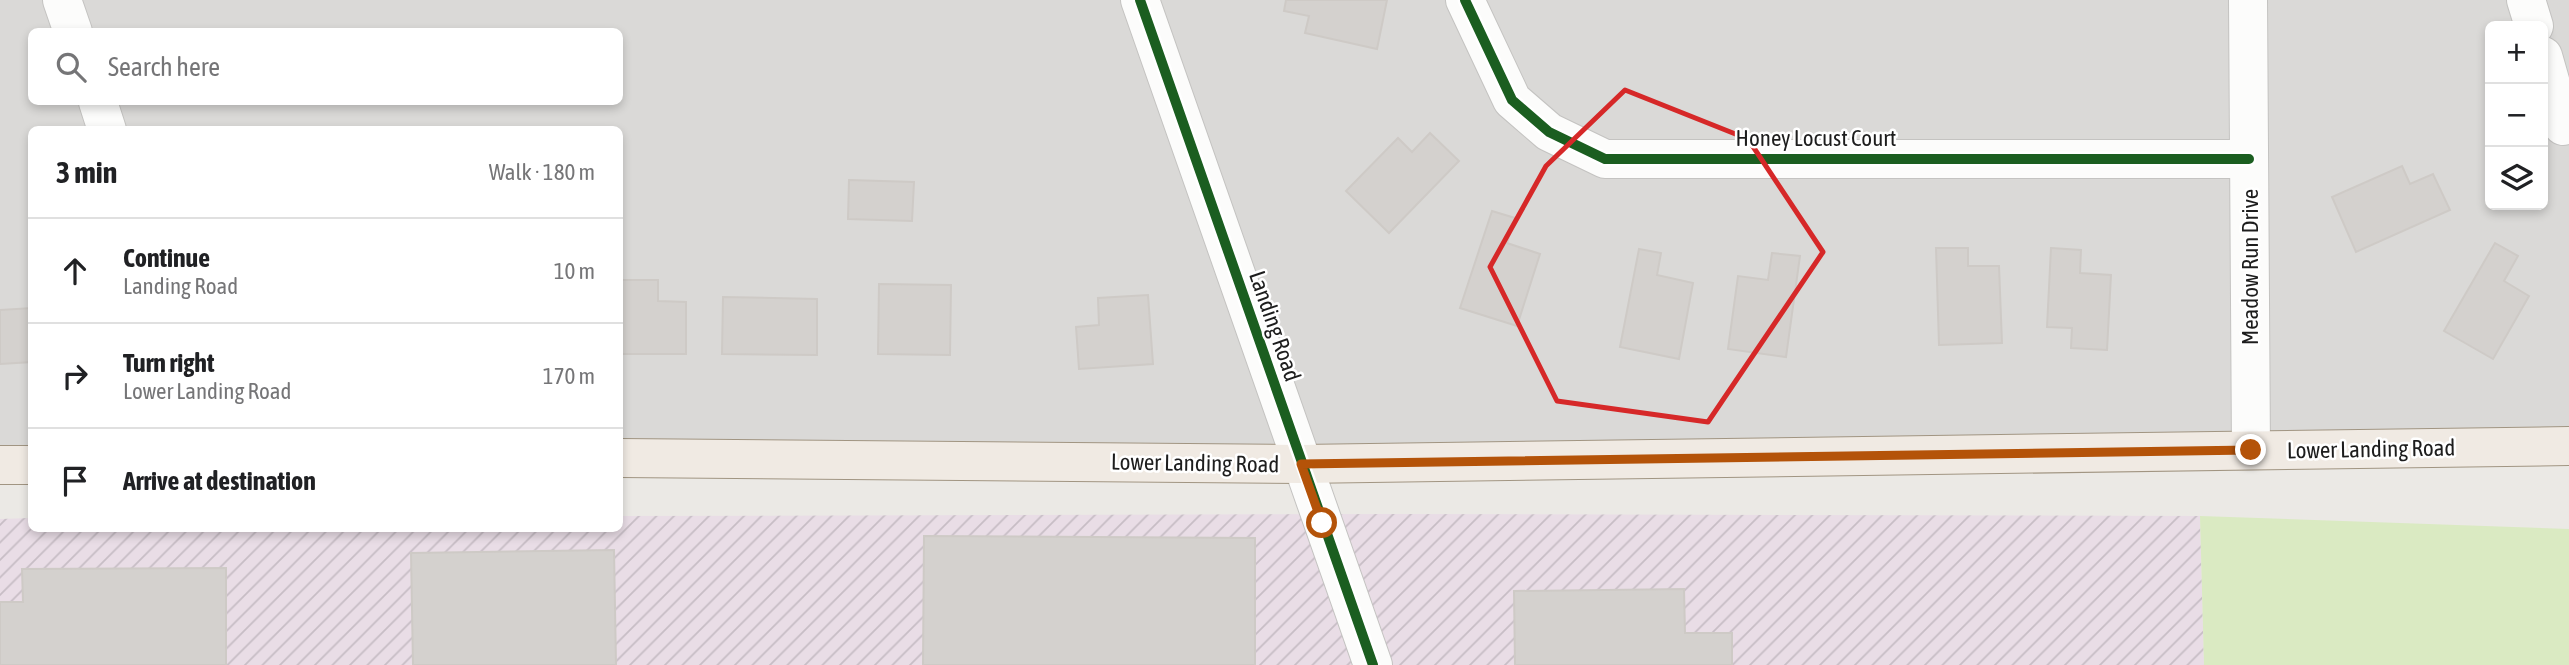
<!DOCTYPE html>
<html lang="en">
<head>
<meta charset="utf-8">
<style>
  :root { --surface:#fff; --page:#f6f6f6; --text:#202124; --muted:#757577; --line:#e0e0e0 }
  body { margin:0; font-family:"Asap Condensed",sans-serif; background:var(--page); color:var(--text) }
  .controls { position:absolute; right:21px; top:21px; display:grid; overflow:hidden; border-radius:10px; box-shadow:0 4px 10px #0003 }
  .controls button { width:63px; height:63px; display:grid; place-items:center; padding:0; border:0; border-bottom:2px solid var(--line); background:var(--surface); color:var(--text); font:35px sans-serif }
  .stop { position:absolute; width:21px; height:21px; margin:-16px; border:5px solid #b45309; border-radius:50%; background:#fff }
  .stop.end { background:#b45309; border-color:#fff; box-shadow:0 2px 7px #0008 }
  .list { margin:0; padding:0; list-style:none }
  h2 { display:flex; justify-content:space-between; align-items:center; height:91px; margin:0; padding:0 28px; font-size:30px }
  h2 small { font-size:23px; font-weight:400; color:var(--muted) }
  .list li { display:grid; grid-template-columns:46px 1fr auto; gap:21px; align-items:center; box-sizing:border-box; height:105px; padding:0 28px; border-top:2px solid var(--line) }
  .list b { display:block; font-size:26px; white-space:nowrap }
  .list p { margin:0; font-size:23px; white-space:nowrap; color:var(--muted) }
  .list em { font-size:23px; font-style:normal; color:var(--muted) }
  .icon { flex:none; width:38px; height:38px; fill:none; stroke:currentColor; stroke-width:2; stroke-linecap:round; stroke-linejoin:round }
  .map { position:relative; flex:none; width:2569px; height:665px; overflow:hidden }
  .search { position:absolute; background:var(--surface); box-shadow:0 4px 10px #0003; left:28px; top:28px; width:595px; height:77px; display:flex; align-items:center; gap:18px; box-sizing:border-box; padding:0 24px; border-radius:10px; color:var(--muted); font-size:26px }
  .panel { position:absolute; background:var(--surface); box-shadow:0 4px 10px #0003; left:28px; top:126px; width:595px; height:406px; border-radius:10px }
  .map>svg:first-child { display:block }
  .residential { fill:#dad9d7; fill-rule:evenodd }
  .industrial { fill:url(#industrial-furrows) }
  .grass { fill:#daeac2 }
  .building { fill:#d4d1ce; stroke:#cecac6; stroke-width:2 }
  .lines { fill:none; stroke-linecap:round; stroke-linejoin:round }
  .minor-casing { stroke:#c4c3c1; stroke-width:40 }
  .major-casing { stroke:#a19582; stroke-width:40 }
  .minor { stroke:#fcfcfb; stroke-width:38 }
  .major { stroke:#f0eae3; stroke-width:38 }
  .cycleway-casing { stroke:#fff; stroke-width:15 }
  .cycleway { stroke:#1b5e20; stroke-width:10 }
  .route { stroke:#b45309; stroke-width:9 }
  .marked { fill:none; stroke:#d62828; stroke-width:5; stroke-linejoin:round }
  .labels { text-anchor:middle; dominant-baseline:central; stroke-width:5; stroke-linejoin:round; paint-order:stroke }
  .street-label { font-size:23px; fill:#1d1d1d; stroke:#fff }
</style>
</head>
<body>
<div class="map">
<svg width="2569" height="665" viewBox="0 0 2569 665">
  <defs>
    <pattern id="industrial-furrows" width="10" height="10" patternUnits="userSpaceOnUse" patternTransform="scale(1.75)"><rect width="10" height="10" fill="#e9dde6"/><path d="M-1 1l2-2M0 10L10 0M9 11l2-2" fill="none" stroke="#c7bdc5"/></pattern>
  </defs>
  <rect width="100%" height="100%" fill="#ebe9e5"/>
  <path class="residential" d="M 0,0 L 2569,0 L 2569,449 L 620,464 L 620,130 L 32,130 L 31,465 L 0,465 ZM 2490,26 L 2543,26 L 2543,205 L 2490,205 ZM 32,32 L 620,32 L 620,102 L 32,102 Z"/>
  <path class="industrial" d="M 1395,514 L 2200,516 L 2204,665 L 0,665 L 0,519 L 31,518 L 32,528 L 620,528 L 620,516 Z"/>
  <path class="grass" d="M 2200,516 L 2569,529 L 2569,665 L 2204,665 Z"/>
  <path class="building" d="M 1286,0 L 1387,0 L 1377,49 L 1305,33 L 1309,16 L 1284,11 Z
    M 1430,133 L 1459,161 L 1389,233 L 1346,191 L 1398,138 L 1412,152 Z
    M 2402,166 L 2410,184 L 2433,174 L 2450,210 L 2356,252 L 2332,197 Z
    M 849,180 L 914,182 L 912,221 L 848,219 Z
    M 1492,211 L 1515,218 L 1507,243 L 1540,254 L 1517,326 L 1460,308 Z
    M 2495,243 L 2518,256 L 2504,281 L 2529,296 L 2493,359 L 2444,331 Z
    M 1936,248 L 1968,248 L 1968,266 L 1999,266 L 2002,343 L 1939,345 Z
    M 2051,248 L 2081,250 L 2080,273 L 2111,275 L 2107,350 L 2071,348 L 2072,328 L 2047,327 Z
    M 1639,249 L 1661,253 L 1657,275 L 1693,283 L 1679,359 L 1620,347 Z
    M 1772,253 L 1800,256 L 1786,357 L 1728,349 L 1738,276 L 1768,280 Z
    M 620,280 L 658,280 L 658,301 L 686,302 L 686,354 L 620,354 Z
    M 879,284 L 951,285 L 950,355 L 878,354 Z
    M 1148,295 L 1153,364 L 1079,369 L 1076,327 L 1099,325 L 1098,298 Z
    M 723,297 L 817,299 L 817,355 L 722,354 Z
    M 32,308 L 32,362 L 0,364 L 0,310 Z
    M 924,536 L 1255,538 L 1255,665 L 923,665 Z
    M 614,550 L 616,665 L 413,665 L 411,553 Z
    M 226,568 L 226,665 L 0,665 L 0,602 L 23,602 L 22,569 Z
    M 1684,589 L 1685,633 L 1732,633 L 1732,665 L 1515,665 L 1514,591 Z"/>
  <g class="lines">
    <g class="minor-casing">
      <path id="minor" d="M 62,0 L 73,32
        M 1140,0 L 1373,665
        M 1465,0 L 1512,100 L 1549,132 L 1605,159 L 2249,159
        M 2248,0 L 2251,450
        M 2526,0 L 2534,26
        M 2543,56 L 2563,126
        M 98,102 L 107,130"/>
    </g>
    <g class="major-casing">
      <path id="major" d="M 620,458 L 1301,464 L 2569,446
        M 0,465 L 32,465"/>
    </g>
    <use href="#minor" class="minor"/>
    <use href="#major" class="major"/>
    <g class="cycleway-casing">
      <path id="cycleway" d="M 1140,0 L 1373,665
        M 1465,0 L 1512,100 L 1549,132 L 1605,159 L 2249,159"/>
    </g>
    <use href="#cycleway" class="cycleway"/>
  </g>
  <g class="lines">
    <path class="route" d="M 1322,523 L 1301,464 L 2251,450"/>
  </g>
  <path class="marked" d="M 1625,90 L 1748,139 L 1823,252 L 1708,422 L 1557,401 L 1490,267 L 1546,166 Z"/>
  <g class="labels">
    <g class="street-label">
      <text x="1816" y="138">Honey Locust Court</text>
      <text transform="translate(2250 267) rotate(-90)">Meadow Run Drive</text>
      <text transform="translate(1275 326) rotate(71)">Landing Road</text>
      <text transform="translate(2371 449) rotate(-1)">Lower Landing Road</text>
      <text transform="translate(1195 463) rotate(1)">Lower Landing Road</text>
    </g>
  </g>
</svg>
<div class="controls">
<button>+</button>
<button>−</button>
<button><svg class="icon" aria-label="layers" viewBox="0 0 24 24"><path d="M12 4l9 5-9 5-9-5zM3 14l9 5 9-5"/></svg></button>
</div>
<div class="stop" style="left:1322px;top:523px"></div>
<div class="stop end" style="left:2251px;top:450px"></div>
<div class="search"><svg class="icon" aria-label="search" viewBox="0 0 24 24"><circle cx="10" cy="10" r="6"/><path d="M15 15l6 6"/></svg>Search here</div>
<section class="panel">
<h2>3 min<small>Walk · 180 m</small></h2>
<ul class="list">
<li><svg class="icon" aria-label="ahead" viewBox="0 0 24 24"><path d="M12 20V5M6 11l6-6 6 6"/></svg><div><b>Continue</b><p>Landing Road</p></div><em>10 m</em></li>
<li><svg class="icon" aria-label="right" viewBox="0 0 24 24"><path d="M7 20v-9h11M14 6l5 5-5 5"/></svg><div><b>Turn right</b><p>Lower Landing Road</p></div><em>170 m</em></li>
<li><svg class="icon" aria-label="arrive" viewBox="0 0 24 24"><path d="M6 21V4h12l-3 4 3 4H6"/></svg><div><b>Arrive at destination</b></div></li>
</ul>
</section>
</div>
</body>
</html>
